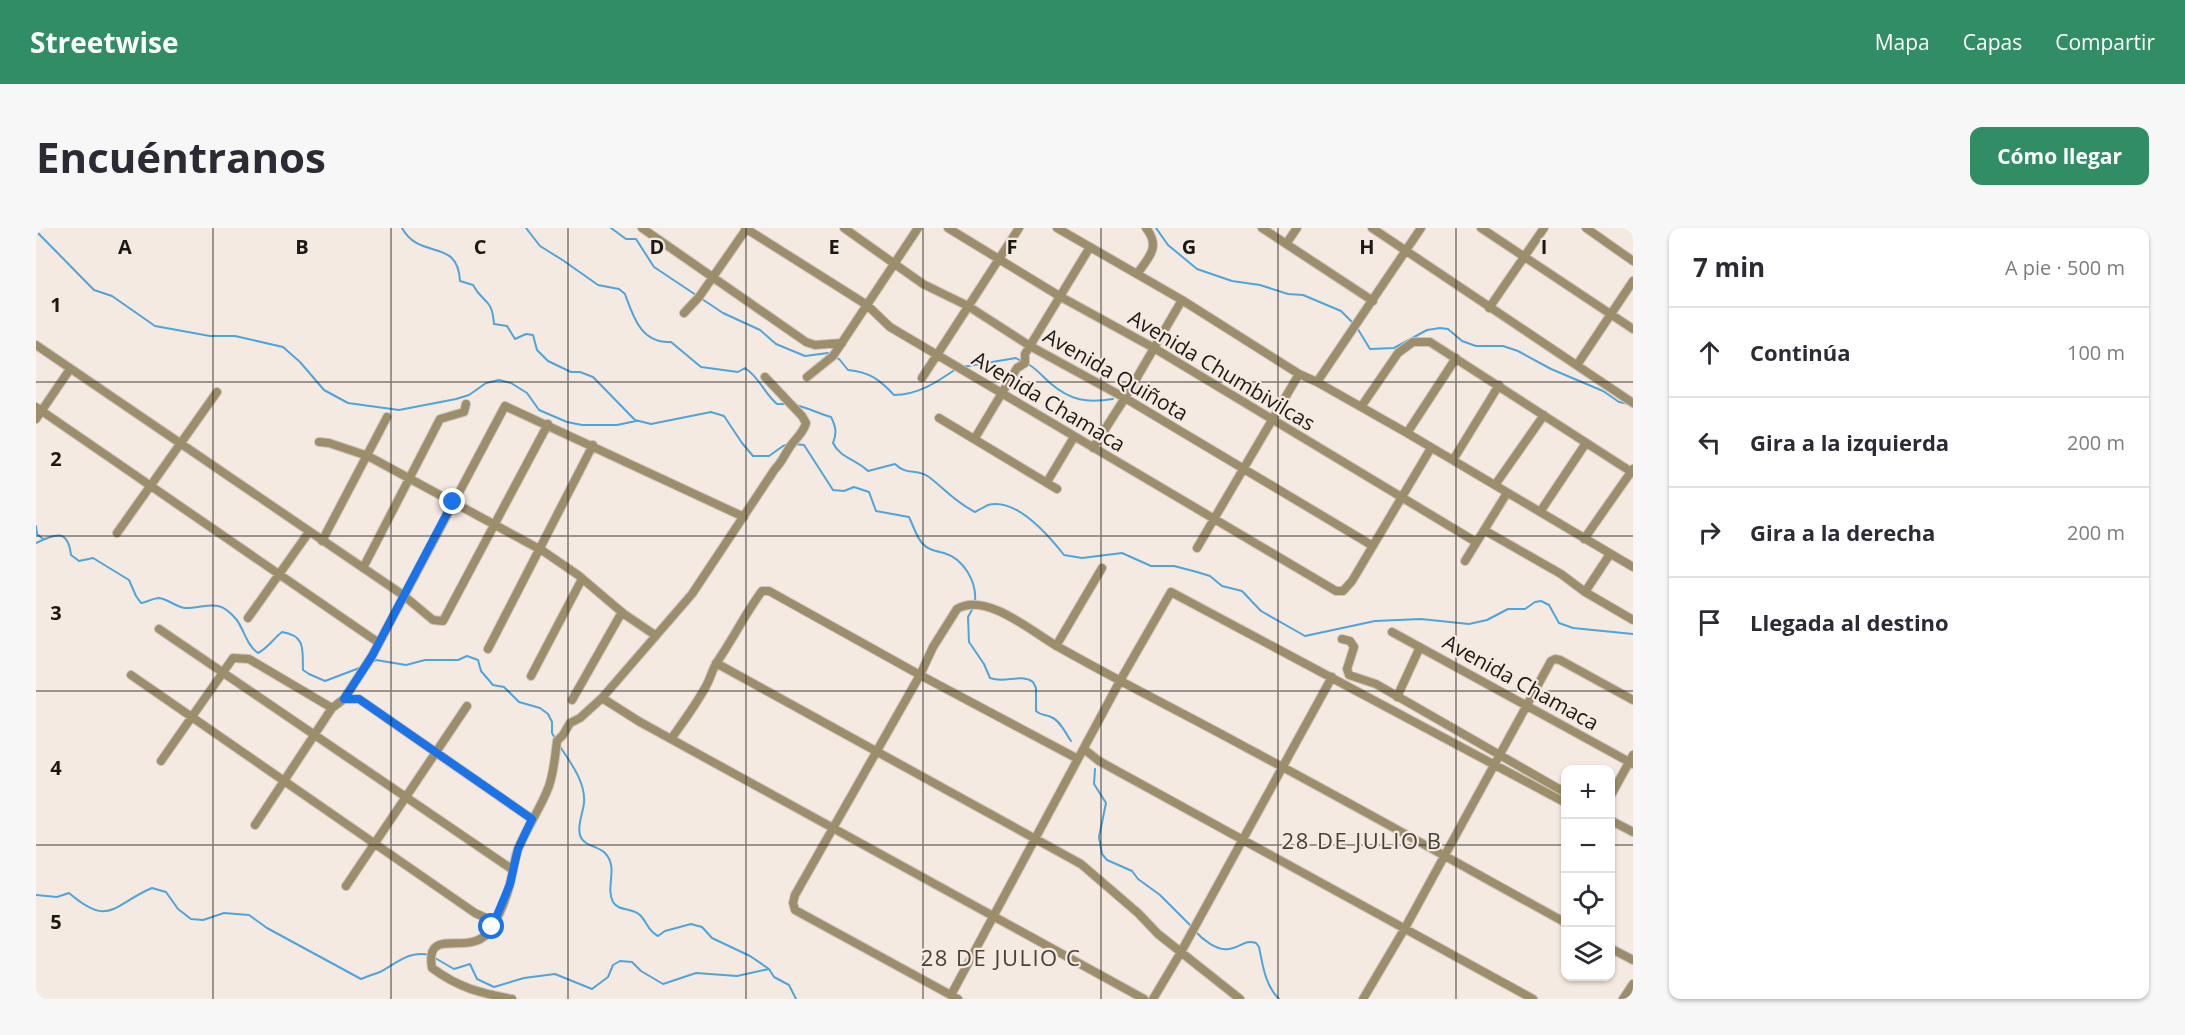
<!DOCTYPE html>
<html lang="es">
<head>
<meta charset="utf-8">
<style>
  :root { --surface:#fff; --page:#f7f7f7; --text:#2b2b33; --muted:#7c7c81; --line:#e1e1e2; --accent:#308d64 }
  body { margin:0; font-family:"Open Sans",sans-serif; background:var(--page); color:var(--text) }
  .controls { position:absolute; right:18px; bottom:18px; display:grid; overflow:hidden; border-radius:12px; box-shadow:0 2px 4px #0004 }
  .controls button { width:54px; height:54px; display:grid; place-items:center; padding:0; border:0; border-bottom:2px solid var(--line); background:var(--surface); color:var(--text); font:30px sans-serif }
  .stop { position:absolute; width:18px; height:18px; margin:-14px; border:4px solid #1a73e8; border-radius:50%; background:#fff }
  .stop.end { background:#1a73e8; border-color:#fff; box-shadow:0 2px 6px #0008 }
  .list { margin:0; padding:0; list-style:none }
  h2 { display:flex; justify-content:space-between; align-items:center; height:78px; margin:0; padding:0 24px; font-size:26px }
  h2 small { font-size:20px; font-weight:400; color:var(--muted) }
  .list li { display:grid; grid-template-columns:39px 1fr auto; gap:18px; align-items:center; box-sizing:border-box; height:90px; padding:0 24px; border-top:2px solid var(--line) }
  .list b { display:block; font-size:22px; white-space:nowrap }
  .list em { font-size:20px; font-style:normal; color:var(--muted) }
  .icon { flex:none; width:33px; height:33px; fill:none; stroke:currentColor; stroke-width:2; stroke-linecap:round; stroke-linejoin:round }
  .map { position:relative; flex:none; width:1597px; height:771px; overflow:hidden; border-radius:12px }
  header { display:flex; align-items:center; gap:36px; box-sizing:border-box; height:84px; padding:0 30px; background:var(--accent); color:#fff }
  header strong { font-size:28px }
  nav { display:flex; gap:33px; margin-inline-start:auto; font-size:21px }
  .intro { display:flex; align-items:center; justify-content:space-between; box-sizing:border-box; height:144px; padding:0 36px }
  h1 { margin:0; font-size:42px }
  .button { padding:15px 27px; border-radius:12px; background:var(--accent); color:#fff; font-size:21px; font-weight:700 }
  main { display:flex; gap:36px; padding:0 36px }
  aside { flex:1; background:var(--surface); border-radius:12px; box-shadow:0 2px 4px #0004 }
  .map>svg:first-child { display:block }
  .lines { fill:none; stroke-linecap:round; stroke-linejoin:round }
  .stream { stroke:#4ea4dd; stroke-width:2 }
  .minor-casing { stroke:#cec4bc; stroke-width:10 }
  .minor { stroke:#9d8e6b; stroke-width:8 }
  .route { stroke:#1a73e8; stroke-width:8 }
  .grid { fill:none; stroke:#1c1915; stroke-width:1.5; stroke-opacity:0.55 }
  .labels { text-anchor:middle; dominant-baseline:central; stroke-width:4.5; stroke-linejoin:round; paint-order:stroke }
  .street-label { font-size:21px; fill:#1c1915; stroke:#f5eae1 }
  .neighbourhood-label { font-size:22px; letter-spacing:1.5px; fill:#494039; stroke:#f5eae1 }
  .grid-label { font-size:20px; text-anchor:middle; font-weight:bold; fill:#1c1915; stroke:#f5eae1; stroke-width:4.5; stroke-linejoin:round; paint-order:stroke }
</style>
</head>
<body>
<header>
<strong>Streetwise</strong>
<nav><a>Mapa</a><a>Capas</a><a>Compartir</a></nav>
</header>
<div class="intro"><h1>Encuéntranos</h1><a class="button">Cómo llegar</a></div>
<main>
<div class="map">
<svg width="1597" height="771" viewBox="0 0 1597 771">
  <rect width="100%" height="100%" fill="#f5eae1"/>
  <g class="lines">
    <path class="stream" d="M 366,0 C 384,33 422,9 424,53 L 437,57 C 447,76 456,69 458,96 L 471,98 L 479,111 L 490,106 L 497,107 L 501,122 L 512,133 L 535,144 L 544,144 L 557,149 L 599,192 L 615,196 L 675,184 L 688,188 L 706,215 L 717,228 L 733,228 L 747,218 L 753,216
      M 490,0 L 504,18 L 528,33 L 562,57 L 583,61 L 589,66 C 597,88 605,116 635,114 L 665,139 L 702,144 L 709,140 C 724,150 728,165 741,176 L 750,176
      M 575,0 L 590,11 L 600,11 L 618,39 L 687,85 L 724,102 L 740,116 L 769,128 L 792,125 L 795,127
      M 1120,0 L 1132,17 L 1161,41 L 1196,53 L 1224,57 L 1252,66 L 1267,67 L 1305,83 L 1320,98 L 1334,121 L 1358,120 L 1391,102 L 1404,100 L 1412,101 L 1426,113 L 1440,118 L 1467,118 L 1482,123 L 1515,141 L 1567,163 L 1583,174 L 1593,176
      M 0,3 L 58,62 L 76,68 L 119,98 L 174,108 L 199,108 L 247,119 L 264,134 L 288,162 L 312,175 L 363,182 L 420,171 L 433,167 L 450,155 L 463,152 L 475,155 L 491,165 L 503,182 L 531,194 L 546,197 L 581,197 L 600,193
      M 800,129 L 804,132 L 812,142 C 834,144 844,152 858,167 C 882,167 901,154 920,141
      M 992,136 C 1001,141 1007,149 1014,155 C 1035,173 1051,175 1077,171
      M 926,139 L 980,130 L 987,134
      M 759,177 C 773,180 781,185 795,189 C 800,199 801,205 797,215 C 804,230 820,231 832,243 L 859,236 C 871,248 881,240 893,249 C 910,262 918,273 939,284 C 943,282 948,279 952,277 C 980,269 1013,308 1028,327 L 1046,330 L 1086,325 L 1115,338 L 1138,338 L 1161,344 L 1174,348 L 1186,358 L 1206,363 L 1225,383 L 1269,408 L 1339,393 L 1385,391 L 1433,396 L 1451,392 L 1472,381 L 1489,381 L 1499,374 L 1505,373 L 1513,377 L 1523,395 L 1537,400 L 1597,406
      M 759,216 L 768,217 L 797,262 L 808,263 L 818,259 L 833,264 L 840,283 L 873,289 C 877,297 880,308 886,315 C 892,322 900,323 908,325 C 928,331 941,354 939,374
      M 0,298 L 1,306 L 7,311
      M 0,315 C 19,306 32,300 35,327 L 43,333 L 57,330 L 93,352 L 100,368 L 105,375 C 111,374 118,370 123,370 C 132,371 140,379 149,380 C 171,380 182,369 200,391 C 208,401 211,418 222,425 C 232,420 237,411 246,404 C 271,408 266,423 267,442 L 273,446 L 289,453 L 326,439
      M 937,380 L 932,389 L 933,414 L 948,436 L 954,450 C 969,456 984,445 997,454 L 1000,460 L 1000,483 C 1005,488 1009,486 1015,489 C 1024,492 1030,506 1035,513
      M 336,434 L 340,432 L 370,437 L 389,432 L 422,432 L 431,428 L 442,432 L 445,443 L 457,457 L 468,459 L 483,474 L 504,480 L 512,486 L 516,494 L 516,505 L 520,512
      M 523,517 C 534,534 550,554 548,575 C 547,585 541,597 544,607 C 547,618 562,618 569,625 C 583,640 569,658 577,674 C 583,684 597,679 605,688 C 612,696 612,703 622,708 L 629,703 L 655,696 L 666,699 L 676,710 L 714,728 L 733,741 L 738,749 L 753,757 L 760,771
      M 1059,541 L 1058,556 L 1070,575 L 1063,609 L 1066,626 L 1071,632 L 1096,643 L 1102,651 L 1124,667 L 1156,699
      M 0,667 L 21,669 L 33,665 C 74,700 76,677 116,660 L 130,664 L 142,681 L 155,691 L 167,692 L 188,685 L 213,687 L 231,700 L 325,751 C 332,748 338,746 344,744 C 361,735 373,722 394,727
      M 1159,703 C 1167,712 1181,723 1193,721 C 1204,720 1209,711 1220,715 L 1223,719 C 1227,738 1229,757 1243,771
      M 399,730 L 418,741 L 434,736 L 441,751 L 458,759 L 488,750 L 519,746 L 556,761 L 572,749 L 577,737 L 584,733 L 596,734 L 605,743 L 627,756 L 660,745 L 701,748 L 733,741"/>
    <g class="minor-casing">
      <path id="minor" d="M 606,0 L 770,114 L 779,117 L 806,115
        M 709,0 L 831,77 L 854,99 L 1300,363 L 1307,363 L 1316,353 L 1395,220
        M 808,0 L 887,56 L 932,78 L 994,118 L 1089,170 L 1337,318
        M 912,0 L 1025,69 L 1118,120 L 1440,314
        M 1021,0 L 1146,72 L 1263,146 L 1281,154 L 1371,205 L 1597,339
        M 1226,0 L 1337,73
        M 1336,0 L 1597,175
        M 1445,0 L 1597,101
        M 1550,0 L 1597,33
        M 1250,16 L 1261,0
        M 1101,46 C 1113,29 1125,19 1110,0
        M 1453,80 L 1508,0
        M 648,85 L 663,69 L 711,0
        M 0,117 L 367,367 L 397,392 L 407,393 L 512,196
        M 1541,137 L 1597,53
        M 771,149 L 797,128 L 882,0
        M 886,150 L 983,0
        M 1281,154 L 1385,0
        M 0,179 L 343,415
        M 1325,179 L 1362,125 L 1377,114 L 1394,114 L 1597,245
        M 903,190 L 1021,261
        M 0,191 L 34,141
        M 1371,205 L 1420,130
        M 939,210 L 981,140 L 989,135 L 989,126 L 1054,19
        M 283,214 L 293,215 L 332,228 L 507,323 L 542,347 L 588,386 L 619,407
        M 1057,220 L 1089,170 L 1146,72
        M 1417,232 L 1463,157
        M 1011,254 L 1038,209
        M 1459,257 L 1508,187
        M 1504,284 L 1550,215
        M 1448,302 L 1525,346 L 1549,364 L 1597,392
        M 81,305 L 181,164
        M 1548,311 L 1597,241
        M 286,313 L 351,189
        M 1161,320 L 1263,146
        M 1429,333 L 1471,265
        M 327,340 L 404,191 L 428,184 L 430,176
        M 1549,364 L 1574,326
        M 212,390 L 273,304
        M 123,401 L 477,642
        M 1356,404 L 1597,536
        M 1306,411 L 1314,413 L 1318,419 L 1311,441 L 1313,447 L 1340,456 L 1530,565
        M 1020,418 L 1066,340
        M 452,421 L 557,217
        M 680,435 L 1045,636 L 1102,685 L 1122,706 L 1204,771
        M 95,447 L 439,685 L 459,694
        M 495,448 L 546,351
        M 1361,469 L 1384,419
        M 566,470 L 604,494 L 1108,771
        M 308,471 L 336,428 L 469,178 L 708,289
        M 536,472 L 586,384
        M 635,511 C 647,494 659,478 669,460 C 674,452 676,442 681,434 C 697,411 709,386 726,363 L 733,363 L 884,447 L 1042,531
        M 1048,521 L 1063,533 L 1497,771
        M 125,533 L 197,430 L 213,431 L 296,480
        M 1574,569 L 1597,527
        M 1574,592 L 1597,604
        M 219,597 L 296,480 L 308,471 L 323,471 L 496,591
        M 310,658 L 431,478
        M 1574,720 L 1597,732
        M 915,767 L 1085,451 L 1135,364 L 1530,575
        M 476,771 C 444,765 423,760 396,740 C 388,694 437,734 456,699 C 464,686 470,671 474,656 C 477,644 478,632 482,621 C 491,599 505,580 513,558 C 518,543 519,529 521,513 L 527,507 L 534,495 L 544,490 L 566,470 L 656,366 L 739,241 C 747,233 749,225 756,216 C 762,208 767,205 770,195 L 766,188 L 729,149
        M 922,771 L 759,682 L 757,675 L 759,667 L 884,447 L 897,419 L 921,381 C 949,364 994,402 1019,417 C 1082,453 1147,485 1211,520 C 1318,577 1423,636 1530,695
        M 1117,771 L 1145,724 L 1296,449
        M 1327,771 L 1369,700 L 1515,433 L 1519,431 L 1524,432 L 1597,472
        M 1587,771 L 1597,756"/>
    </g>
    <use href="#minor" class="minor"/>
  </g>
  <g class="lines">
    <path class="route" d="M 417,274 L 336,428 L 308,471 L 323,471 L 496,591 L 482,621 L 474,656 L 456,699"/>
  </g>
  <path class="grid" d="M 177,0 L 177,771M 355,0 L 355,771M 532,0 L 532,771M 710,0 L 710,771M 887,0 L 887,771M 1065,0 L 1065,771M 1242,0 L 1242,771M 1420,0 L 1420,771M 0,154 L 1597,154M 0,308 L 1597,308M 0,463 L 1597,463M 0,617 L 1530,617M 1574,617 L 1597,617"/>
  <g class="labels">
    <g class="street-label">
      <text transform="translate(1186 142) rotate(31)">Avenida Chumbivilcas</text>
      <text transform="translate(1080 146) rotate(30)">Avenida Quiñota</text>
      <text transform="translate(1013 173) rotate(31)">Avenida Chamaca</text>
      <text transform="translate(1485 454) rotate(29)">Avenida Chamaca</text>
    </g>
    <g class="neighbourhood-label">
      <text x="1326" y="612">28 DE JULIO B</text>
      <text x="965" y="729">28 DE JULIO C</text>
    </g>
  </g>
  <g class="grid-label">
    <text x="89" y="26">A</text>
    <text x="266" y="26">B</text>
    <text x="444" y="26">C</text>
    <text x="621" y="26">D</text>
    <text x="798" y="26">E</text>
    <text x="976" y="26">F</text>
    <text x="1153" y="26">G</text>
    <text x="1331" y="26">H</text>
    <text x="1508" y="26">I</text>
    <text x="20" y="84">1</text>
    <text x="20" y="238">2</text>
    <text x="20" y="392">3</text>
    <text x="20" y="547">4</text>
    <text x="20" y="701">5</text>
  </g>
</svg>
<div class="controls">
<button>+</button>
<button>−</button>
<button><svg class="icon" aria-label="locate" viewBox="0 0 24 24"><circle cx="12" cy="12" r="6"/><path d="M12 2v4M12 18v4M2 12h4M18 12h4"/></svg></button>
<button><svg class="icon" aria-label="layers" viewBox="0 0 24 24"><path d="M12 4l9 5-9 5-9-5zM3 14l9 5 9-5"/></svg></button>
</div>
<div class="stop" style="left:456px;top:699px"></div>
<div class="stop end" style="left:417px;top:274px"></div>
</div>
<aside>
<h2>7 min<small>A pie · 500 m</small></h2>
<ul class="list">
<li><svg class="icon" aria-label="ahead" viewBox="0 0 24 24"><path d="M12 20V5M6 11l6-6 6 6"/></svg><div><b>Continúa</b></div><em>100 m</em></li>
<li><svg class="icon" aria-label="left" viewBox="0 0 24 24"><path d="M17 20v-9H6M10 6l-5 5 5 5"/></svg><div><b>Gira a la izquierda</b></div><em>200 m</em></li>
<li><svg class="icon" aria-label="right" viewBox="0 0 24 24"><path d="M7 20v-9h11M14 6l5 5-5 5"/></svg><div><b>Gira a la derecha</b></div><em>200 m</em></li>
<li><svg class="icon" aria-label="arrive" viewBox="0 0 24 24"><path d="M6 21V4h12l-3 4 3 4H6"/></svg><div><b>Llegada al destino</b></div></li>
</ul>
</aside>
</main>
</body>
</html>
